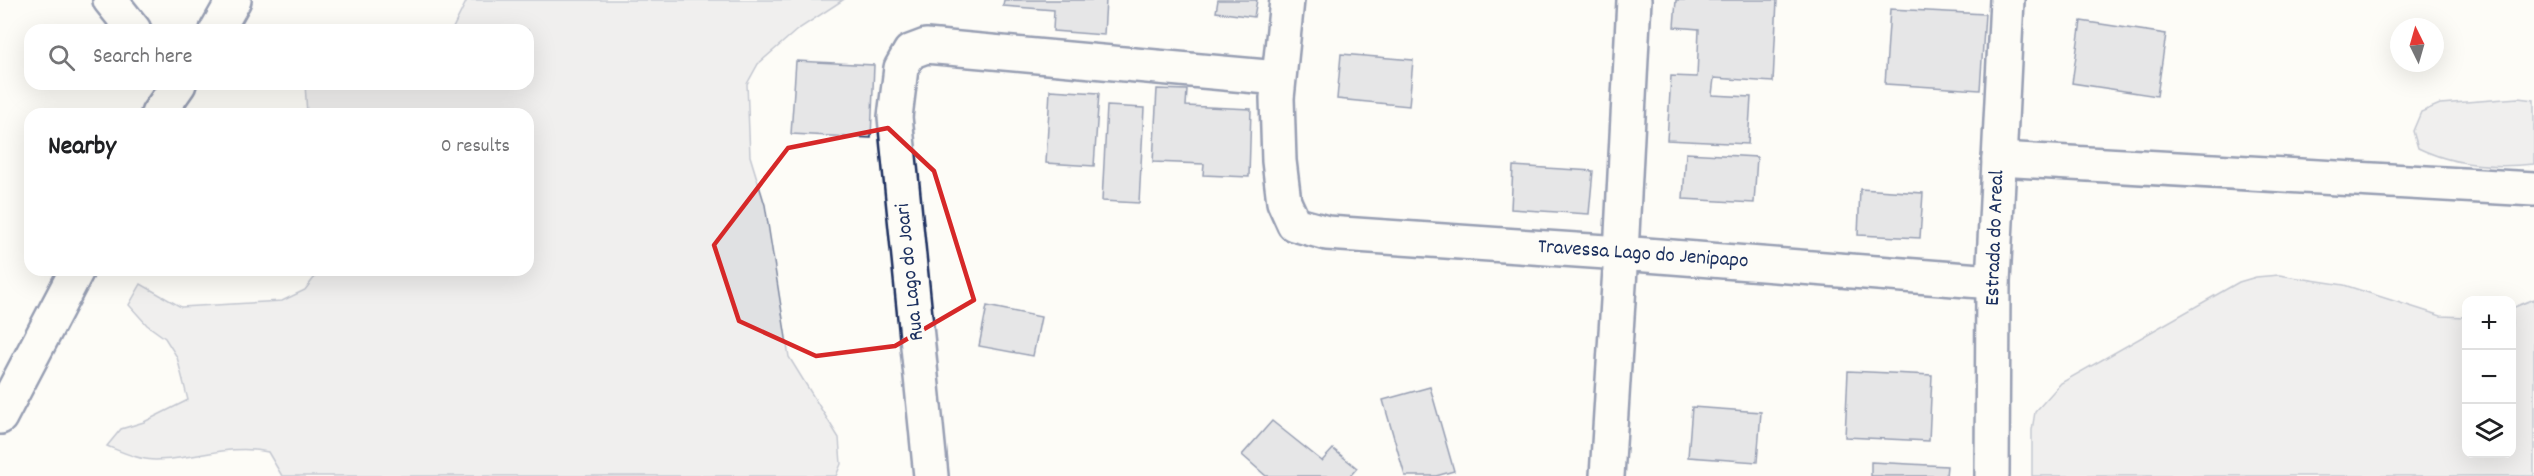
<!DOCTYPE html>
<html lang="en">
<head>
<meta charset="utf-8">
<style>
  :root { --surface:#fff; --page:#f6f6f6; --text:#202124; --muted:#757577; --line:#e0e0e0 }
  body { margin:0; font-family:Dekko,sans-serif; background:var(--page); color:var(--text) }
  .controls { position:absolute; right:18px; bottom:18px; display:grid; overflow:hidden; border-radius:12px; box-shadow:0 6px 24px #0002 }
  .controls button { width:54px; height:54px; display:grid; place-items:center; padding:0; border:0; border-bottom:2px solid var(--line); background:var(--surface); color:var(--text); font:30px sans-serif }
  .compass { position:absolute; left:2390px; top:18px; width:54px; height:54px; border-radius:50%; background:var(--surface); box-shadow:0 6px 24px #0002; rotate:355deg }
  .list { margin:0; padding:0; list-style:none }
  h2 { display:flex; justify-content:space-between; align-items:center; height:78px; margin:0; padding:0 24px; font-size:26px }
  h2 small { font-size:20px; font-weight:400; color:var(--muted) }
  .icon { flex:none; width:33px; height:33px; fill:none; stroke:currentColor; stroke-width:2; stroke-linecap:round; stroke-linejoin:round }
  .map { position:relative; flex:none; width:2534px; height:476px; overflow:hidden }
  .search { position:absolute; background:var(--surface); box-shadow:0 6px 24px #0002; left:24px; top:24px; width:510px; height:66px; display:flex; align-items:center; gap:15px; box-sizing:border-box; padding:0 21px; border-radius:18px; color:var(--muted); font-size:22px }
  .panel { position:absolute; background:var(--surface); box-shadow:0 6px 24px #0002; left:24px; top:108px; width:510px; height:168px; border-radius:18px }
  .map>svg:first-child { display:block }
  .green { fill:#e0e1e3; stroke:#7e88a0; stroke-width:1.5 }
  .building { fill:#c9ccd3; stroke:#1b2f5e; stroke-width:1.5 }
  .lines { fill:none; stroke-linecap:round; stroke-linejoin:round }
  .street-casing { stroke:#1b2f5e; stroke-width:38 }
  .secondary-casing { stroke:#1b2f5e; stroke-width:38 }
  .street { stroke:#fdfcf7; stroke-width:33 }
  .secondary { stroke:#fdfcf7; stroke-width:33 }
  .marked { fill:none; stroke:#d62828; stroke-width:4.5; stroke-linejoin:round }
  .labels { text-anchor:middle; dominant-baseline:central; stroke-width:6; stroke-linejoin:round; paint-order:stroke }
  .street-label { font-size:21px; fill:#1b2f5e; stroke:#fdfcf7 }
</style>
</head>
<body>
<div class="map">
<svg width="2534" height="476" viewBox="0 0 2534 476">
  <rect width="100%" height="100%" fill="#fdfcf7"/>
  <filter id="ink" filterUnits="userSpaceOnUse"><feTurbulence type="fractalNoise" baseFrequency=".0167" numOctaves="2"/><feDisplacementMap in="SourceGraphic" scale="12" xChannelSelector="R" yChannelSelector="G"/><feConvolveMatrix kernelMatrix="1 2 1 2 8 2 1 2 1" color-interpolation-filters="sRGB"/></filter>
  <g filter="url(#ink)">
    <path class="green" d="M 467,0 L 843,0 L 797,30 L 758,64 L 747,84 L 750,156 L 765,205 L 789,357 L 839,438 L 841,464 L 836,476 L 282,476 L 268,452 C 229,443 195,460 156,460 C 139,460 122,452 107,446 L 121,429 L 144,422 L 188,400 L 177,357 L 165,338 L 147,325 L 129,305 L 141,284 L 181,307 L 282,301 L 305,290 L 320,270 L 528,270 L 528,114 L 307,114 L 305,84 L 528,84 L 528,30 L 452,30 Z
      M 2518,98 L 2534,100 L 2534,164 C 2496,168 2453,165 2418,148 L 2413,131 L 2421,112 L 2440,104 Z
      M 2279,275 L 2344,285 L 2441,316 L 2466,317 L 2466,454 L 2512,454 L 2512,308 L 2534,299 L 2534,476 L 2032,476 L 2032,430 L 2035,412 L 2061,383 L 2239,282 L 2256,277 Z"/>
    <path class="building" d="M 1004,0 L 1106,0 L 1104,35 L 1053,31 L 1054,10 L 1003,6 Z
      M 1218,0 L 1257,0 L 1254,17 L 1216,12 Z
      M 1676,0 L 1777,0 L 1773,82 L 1714,78 L 1712,95 L 1751,97 L 1748,144 L 1667,140 L 1671,76 L 1697,77 L 1699,29 L 1674,27 Z
      M 1890,9 L 1985,14 L 1980,90 L 1885,84 Z
      M 2081,21 L 2166,34 L 2157,96 L 2072,83 Z
      M 1341,54 L 1413,60 L 1409,106 L 1337,99 Z
      M 796,61 L 874,65 L 871,138 L 791,134 Z
      M 1157,89 L 1187,90 L 1186,106 L 1251,109 L 1249,177 L 1203,175 L 1204,164 L 1153,162 Z
      M 1050,90 L 1099,93 L 1094,166 L 1046,163 Z
      M 1107,106 L 1144,108 L 1139,203 L 1102,201 Z
      M 1686,153 L 1757,157 L 1754,203 L 1683,199 Z
      M 1513,166 L 1593,171 L 1589,214 L 1511,209 Z
      M 1860,189 L 1923,193 L 1920,238 L 1858,235 Z
      M 987,306 L 1041,317 L 1033,356 L 979,346 Z
      M 1848,371 L 1932,375 L 1929,441 L 1845,437 Z
      M 1430,387 L 1454,471 L 1436,476 L 1405,476 L 1383,400 Z
      M 1692,407 L 1761,412 L 1757,462 L 1688,457 Z
      M 1272,421 L 1322,461 L 1333,449 L 1357,468 L 1350,476 L 1266,476 L 1242,455 Z
      M 1871,462 L 1947,466 L 1946,476 L 1871,476 Z"/>
    <g class="lines">
      <g class="street-casing">
        <path id="street" d="M 110,0 L 134,30
          M 1287,0 L 1277,98 L 1279,161 L 1284,202 L 1294,224 L 1327,233 L 1621,253 L 1993,282
          M 217,30 L 234,0
          M 158,114 L 179,84
          M 1999,159 L 2534,189
          M 0,417 L 77,270
          M 931,476 L 895,117 L 901,68 L 910,52 L 926,46 L 1279,78
          M 1607,476 L 1621,253 L 1634,0"/>
      </g>
      <g class="secondary-casing">
        <path id="secondary" d="M 1992,476 L 1993,282 L 2007,0"/>
      </g>
      <use href="#street" class="street"/>
      <use href="#secondary" class="secondary"/>
    </g>
  </g>
  <path d="M0 0H2534V476H0ZM 888,128 L 934,171 L 974,300 L 895,346 L 816,356 L 739,321 L 714,245 L 788,148 Z" fill="#fdfcf7" fill-opacity=".55" fill-rule="evenodd"/>
  <path class="marked" d="M 888,128 L 934,171 L 974,300 L 895,346 L 816,356 L 739,321 L 714,245 L 788,148 Z"/>
  <g class="labels">
    <g class="street-label">
      <text transform="translate(1996 238) rotate(-88)">Estrada do Areal</text>
      <text transform="translate(1643 255) rotate(4)">Travessa Lago do Jenipapo</text>
      <text transform="translate(911 272) rotate(-96)">Rua Lago do Joari</text>
    </g>
  </g>
</svg>
<div class="controls">
<button>+</button>
<button>−</button>
<button><svg class="icon" aria-label="layers" viewBox="0 0 24 24"><path d="M12 4l9 5-9 5-9-5zM3 14l9 5 9-5"/></svg></button>
</div>
<svg class="compass" viewBox="-18 -18 36 36"><path d="M0-13l5 13h-10z" fill="#e53935"/><path d="M0 13l5-13h-10z" fill="#757577"/></svg>
<div class="search"><svg class="icon" aria-label="search" viewBox="0 0 24 24"><circle cx="10" cy="10" r="6"/><path d="M15 15l6 6"/></svg>Search here</div>
<section class="panel">
<h2>Nearby<small>0 results</small></h2>
<ul class="list">
</ul>
</section>
</div>
</body>
</html>
